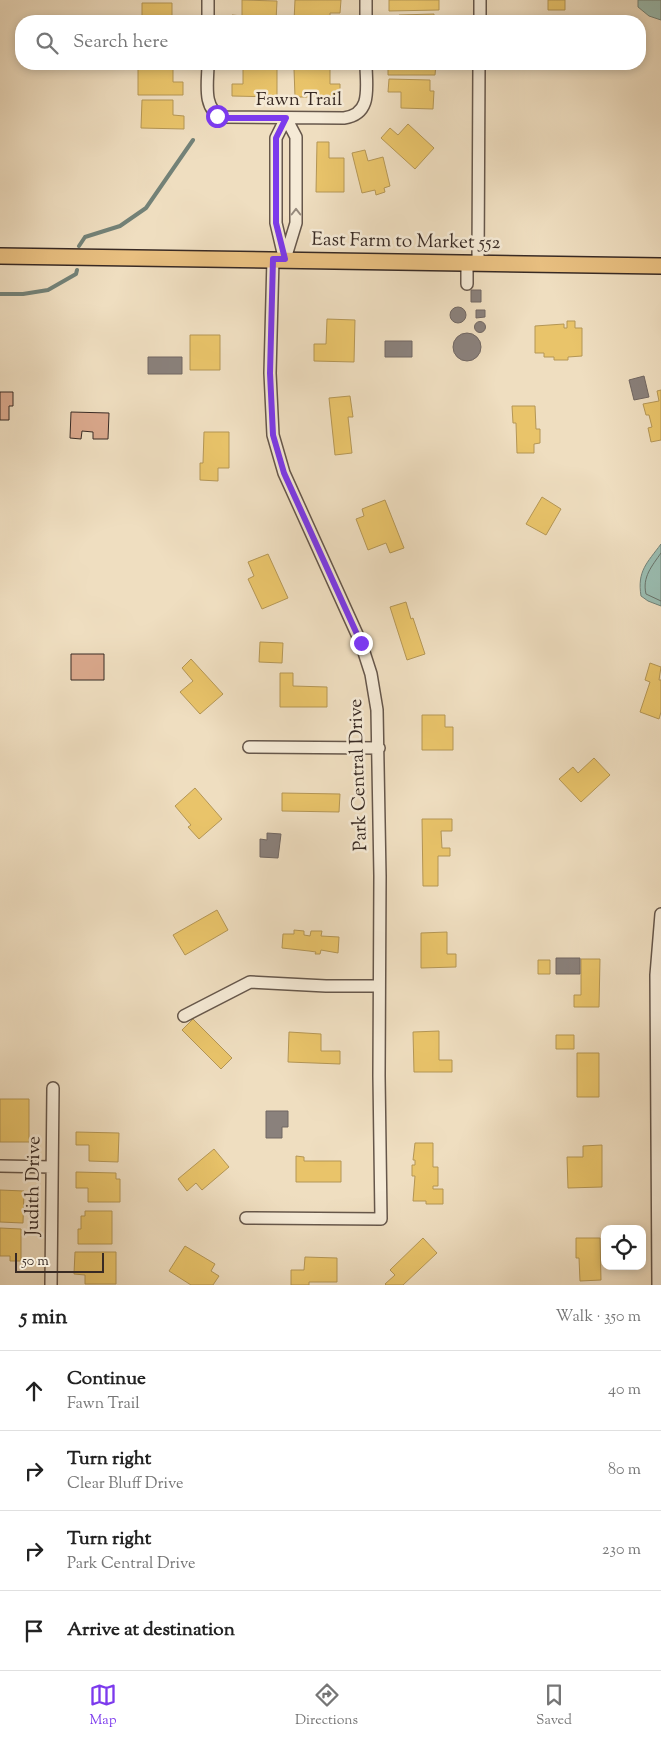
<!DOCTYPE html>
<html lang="en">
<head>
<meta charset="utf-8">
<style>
  :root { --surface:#fff; --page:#f6f6f6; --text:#222; --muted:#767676; --line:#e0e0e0; --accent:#7c3aed }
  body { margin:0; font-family:"Sorts Mill Goudy",serif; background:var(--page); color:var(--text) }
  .controls { position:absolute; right:15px; bottom:15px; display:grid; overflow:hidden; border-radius:10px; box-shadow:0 2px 8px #0003 }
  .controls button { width:45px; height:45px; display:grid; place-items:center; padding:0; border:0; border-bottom:1px solid var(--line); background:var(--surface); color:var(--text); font:25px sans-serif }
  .scale { position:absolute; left:15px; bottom:12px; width:89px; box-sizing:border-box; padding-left:5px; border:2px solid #382a24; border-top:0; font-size:14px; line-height:18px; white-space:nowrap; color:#382a24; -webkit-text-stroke:4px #f5ead6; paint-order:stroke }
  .stop { position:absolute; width:15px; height:15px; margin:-11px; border:4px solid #7c3aed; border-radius:50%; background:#fff }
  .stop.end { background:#7c3aed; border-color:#fff; box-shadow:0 1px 5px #0008 }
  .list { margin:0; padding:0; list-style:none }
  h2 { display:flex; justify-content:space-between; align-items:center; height:65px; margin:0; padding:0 20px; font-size:21px }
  h2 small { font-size:16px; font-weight:400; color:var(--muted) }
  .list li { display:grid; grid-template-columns:32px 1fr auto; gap:15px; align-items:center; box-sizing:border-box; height:80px; padding:0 20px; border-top:1px solid var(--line) }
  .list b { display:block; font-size:19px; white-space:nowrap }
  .list p { margin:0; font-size:16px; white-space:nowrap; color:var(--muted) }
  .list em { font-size:16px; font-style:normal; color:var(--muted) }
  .icon { flex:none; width:28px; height:28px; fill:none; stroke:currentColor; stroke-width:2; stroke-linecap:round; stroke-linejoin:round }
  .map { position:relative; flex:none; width:661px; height:1285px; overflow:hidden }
  .search { position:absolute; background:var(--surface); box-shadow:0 2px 8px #0003; left:15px; right:15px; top:15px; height:55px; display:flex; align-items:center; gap:12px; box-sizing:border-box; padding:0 18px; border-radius:20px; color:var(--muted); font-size:19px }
  .sheet { height:385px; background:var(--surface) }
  nav { display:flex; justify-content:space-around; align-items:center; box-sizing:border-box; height:70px; border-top:1px solid var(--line); background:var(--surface); font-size:14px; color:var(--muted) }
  nav a { display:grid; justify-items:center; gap:2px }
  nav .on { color:var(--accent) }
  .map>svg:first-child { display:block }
  .water { fill:#9abcb0; stroke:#738278 }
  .homes { fill:#e9c46a; stroke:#b49655 }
  .industry { fill:#8a817c; stroke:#716762 }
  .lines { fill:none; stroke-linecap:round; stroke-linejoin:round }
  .shore { stroke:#69736a; stroke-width:1 }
  .stream { stroke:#738278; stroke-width:4 }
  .building { fill:#daa88c; stroke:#382a24 }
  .minor-casing { stroke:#66574b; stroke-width:14 }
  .major-casing { stroke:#382a24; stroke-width:18 }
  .minor { stroke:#f5ead6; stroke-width:11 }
  .major { stroke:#e8bf80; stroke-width:15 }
  .oneway { stroke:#968a7d }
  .route { stroke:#7c3aed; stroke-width:6 }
  .labels { text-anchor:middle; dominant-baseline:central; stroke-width:5; stroke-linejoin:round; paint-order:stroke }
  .street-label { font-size:19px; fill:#382a24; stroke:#f5ead6 }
</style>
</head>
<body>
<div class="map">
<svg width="661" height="1285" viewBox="0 0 661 1285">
  <rect width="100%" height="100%" fill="#efdec0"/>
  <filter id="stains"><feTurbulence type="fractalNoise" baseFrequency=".004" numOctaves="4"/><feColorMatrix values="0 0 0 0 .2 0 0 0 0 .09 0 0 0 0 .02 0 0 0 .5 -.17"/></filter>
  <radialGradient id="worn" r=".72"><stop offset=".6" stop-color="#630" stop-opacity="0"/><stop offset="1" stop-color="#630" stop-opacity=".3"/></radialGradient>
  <path class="water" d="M 638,0 L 661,0 L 661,20 L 649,16 L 638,7 Z
    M 661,544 L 661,606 L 648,601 L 641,596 C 637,571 647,563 661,544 Z"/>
  <path class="homes" d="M 242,0 L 277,1 L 276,21 L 232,21 L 232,15 L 242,16 Z
    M 295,0 L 341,0 L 340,13 L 330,13 L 330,21 L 294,21 Z
    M 389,0 L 439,0 L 439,10 L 389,11 Z
    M 548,0 L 565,0 L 565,10 L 548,10 Z
    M 142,3 L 172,3 L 172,18 L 184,18 L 183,21 L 142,21 Z
    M 434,14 L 434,21 L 437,21 L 399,21 L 399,15 Z
    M 388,64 L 436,64 L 435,75 L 388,75 Z
    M 138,67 L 173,67 L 173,82 L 183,82 L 183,95 L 138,95 Z
    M 243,68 L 277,69 L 277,97 L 232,96 L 232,84 L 243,84 Z
    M 294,69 L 330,69 L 330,84 L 340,84 L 340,97 L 295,97 Z
    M 389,79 L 430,80 L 430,91 L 434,91 L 433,109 L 401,108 L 401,92 L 388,92 Z
    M 142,100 L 173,100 L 173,115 L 184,116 L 184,129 L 141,128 Z
    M 408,124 L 434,148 L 415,169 L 381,138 L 390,128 L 398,135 Z
    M 317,142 L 329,142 L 329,158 L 344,158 L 344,192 L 316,192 Z
    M 365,150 L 368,161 L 383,157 L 390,186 L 384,188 L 385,192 L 376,195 L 375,190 L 362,193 L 352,153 Z
    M 327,319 L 355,320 L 354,362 L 314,361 L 314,344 L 326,344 Z
    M 567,321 L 575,321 L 575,328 L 582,328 L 582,356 L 568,357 L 568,360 L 554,360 L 554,357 L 544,357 L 544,353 L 535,353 L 535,326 L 564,324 L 564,328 L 567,328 Z
    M 190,335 L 220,335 L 220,370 L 190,370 Z
    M 661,390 L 661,440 L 651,442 L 648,428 L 652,427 L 649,415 L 646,415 L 643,404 L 659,401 L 657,391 Z
    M 350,396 L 353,417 L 348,417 L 352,453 L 335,455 L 329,398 Z
    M 512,406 L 535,406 L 536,429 L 540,429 L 540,443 L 534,444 L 534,453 L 517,453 L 516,423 L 513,423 Z
    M 204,432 L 229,432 L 229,468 L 218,468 L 218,481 L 200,480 L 200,463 L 203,463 Z
    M 542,497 L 561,509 L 546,535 L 526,524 Z
    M 385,500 L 404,548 L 390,553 L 386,543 L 368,550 L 356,519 L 364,516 L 362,509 Z
    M 268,554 L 288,598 L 262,609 L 248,579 L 254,576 L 248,562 Z
    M 406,602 L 411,619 L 413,618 L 425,654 L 407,660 L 390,607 Z
    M 260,642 L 283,643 L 282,663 L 259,662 Z
    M 191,659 L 223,694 L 200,714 L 180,692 L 193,681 L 182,668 Z
    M 650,663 L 661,667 L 659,680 L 661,680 L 661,712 L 659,719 L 640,712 L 650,682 L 645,680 Z
    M 280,673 L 293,673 L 293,686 L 327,687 L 327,707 L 280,707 Z
    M 422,715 L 445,715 L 445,727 L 453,727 L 453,750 L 422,750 Z
    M 594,758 L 610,775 L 581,802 L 559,779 L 573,767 L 578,773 Z
    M 195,788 L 222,819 L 199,839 L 188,827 L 191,825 L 175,806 Z
    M 282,793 L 340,794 L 339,812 L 282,811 Z
    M 422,819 L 452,819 L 452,831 L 441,831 L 442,848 L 450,848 L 450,856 L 438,856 L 438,886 L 423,886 Z
    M 217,910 L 228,930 L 185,955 L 173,935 Z
    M 294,930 L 304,931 L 304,935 L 310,936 L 311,931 L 322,931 L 321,936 L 339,937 L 338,953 L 321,950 L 320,954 L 315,954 L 316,952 L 309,951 L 282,948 L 283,934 L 294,934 Z
    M 447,932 L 447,954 L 456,954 L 456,967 L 421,968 L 421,933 Z
    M 581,959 L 600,959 L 599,1007 L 574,1007 L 574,995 L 581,995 Z
    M 538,960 L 550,960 L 550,974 L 538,974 Z
    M 193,1019 L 232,1058 L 221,1069 L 182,1030 Z
    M 439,1031 L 439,1060 L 452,1060 L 452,1072 L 414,1072 L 413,1032 Z
    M 289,1032 L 321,1034 L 321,1051 L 340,1051 L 340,1064 L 288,1062 Z
    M 556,1035 L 574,1035 L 574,1049 L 556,1049 Z
    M 577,1053 L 599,1053 L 599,1097 L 577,1097 Z
    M 0,1099 L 29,1099 L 29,1142 L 0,1142 Z
    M 76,1132 L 119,1133 L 118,1162 L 89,1161 L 89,1145 L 76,1145 Z
    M 415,1143 L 433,1143 L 433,1167 L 438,1167 L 438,1186 L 433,1186 L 433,1189 L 443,1189 L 443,1204 L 426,1204 L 426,1201 L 413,1201 L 415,1176 L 412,1176 L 412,1165 L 415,1165 L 415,1160 L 413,1160 Z
    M 602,1145 L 602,1187 L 568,1188 L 567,1157 L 583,1157 L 583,1146 Z
    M 214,1149 L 229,1167 L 202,1190 L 196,1183 L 187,1191 L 178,1179 Z
    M 296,1156 L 304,1157 L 304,1161 L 341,1161 L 341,1182 L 296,1182 Z
    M 76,1172 L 116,1173 L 116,1179 L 120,1179 L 120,1202 L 88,1202 L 88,1188 L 76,1188 Z
    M 0,1190 L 24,1191 L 23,1223 L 0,1222 Z
    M 85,1211 L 112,1211 L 112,1244 L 78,1244 L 78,1229 L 81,1229 L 81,1216 L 85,1216 Z
    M 0,1228 L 21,1229 L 21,1261 L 10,1261 L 10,1256 L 0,1256 Z
    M 423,1238 L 437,1253 L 403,1285 L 386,1285 L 385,1284 L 395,1275 L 390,1270 Z
    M 576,1238 L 600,1238 L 601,1280 L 580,1281 L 579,1258 L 576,1258 Z
    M 185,1246 L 215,1264 L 211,1271 L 219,1276 L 213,1285 L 191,1285 L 169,1271 Z
    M 75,1252 L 116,1252 L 116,1284 L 85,1284 L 85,1275 L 74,1274 Z
    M 305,1257 L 337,1258 L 337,1282 L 309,1282 L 309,1285 L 291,1285 L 291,1270 L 304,1270 Z"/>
  <path class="industry" d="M 471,290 L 481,290 L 481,302 L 471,302 Z
    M450 315a8 8 0 1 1 16 0a8 8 0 1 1-16 0Z
    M 476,310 L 485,310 L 485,317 L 476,318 Z
    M474.5 327a5.5 5.5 0 1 1 11 0a5.5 5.5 0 1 1-11 0Z
    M453 347a14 14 0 1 1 28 0a14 14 0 1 1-28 0Z
    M 385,341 L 412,341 L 412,357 L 385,357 Z
    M 148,357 L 182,357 L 182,374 L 148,374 Z
    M 644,376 L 649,397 L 634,400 L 629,380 Z
    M 267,833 L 281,834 L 278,858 L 260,857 L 260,839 L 267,840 Z
    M 556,958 L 580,958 L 580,974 L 556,974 Z
    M 266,1111 L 288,1111 L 288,1127 L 282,1127 L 282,1138 L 266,1138 Z"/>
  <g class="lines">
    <path class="shore" d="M 661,553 C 652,566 642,577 646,594 L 661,601"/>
    <path class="stream" d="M 79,246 L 85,237 L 120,226 L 146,208 L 193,140
      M 0,294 L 23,294 L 48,290 L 76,274 L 77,270"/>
  </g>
  <path class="building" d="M 0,392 L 13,392 L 13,406 L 9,406 L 9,420 L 0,420 Z
    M 71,412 L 109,413 L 108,439 L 93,439 L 93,432 L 82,431 L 81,439 L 70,438 Z
    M 71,654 L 104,654 L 104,680 L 71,680 Z"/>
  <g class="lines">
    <g class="minor-casing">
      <path id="minor" d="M 208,21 L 208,0
        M 366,21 L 366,0
        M 480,21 L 480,0
        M 208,64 C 208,82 202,109 222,117 L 344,118 C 373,114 366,86 366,64
        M 284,257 L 276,223 L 276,138 L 286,118
        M 285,259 L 296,223 L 296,137 L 286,118
        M 467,263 L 467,284
        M 478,263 L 479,64
        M 249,747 L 379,748
        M 184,1016 L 250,982 L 326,986 L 379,986
        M 0,1166 L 52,1167
        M 246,1218 L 381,1219 L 379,1076 L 380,876 L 377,710 L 371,674 L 361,643 L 284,473 L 273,435 L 270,373 L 273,259
        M 51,1285 L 53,1088
        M 658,1285 L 656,975 L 661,914"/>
    </g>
    <g class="major-casing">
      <path id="major" d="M 0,256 L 661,266"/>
    </g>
    <use href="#minor" class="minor"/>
    <use href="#major" class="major"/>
  </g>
  <defs><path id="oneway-chevron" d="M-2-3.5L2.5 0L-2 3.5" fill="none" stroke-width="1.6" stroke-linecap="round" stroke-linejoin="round" transform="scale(1.25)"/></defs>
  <use class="oneway" href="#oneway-chevron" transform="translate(296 212) rotate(-90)"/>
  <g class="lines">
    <path class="route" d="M 217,116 L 227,118 L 286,118 L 276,138 L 276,223 L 285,259 L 273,259 L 270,373 L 273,435 L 284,473 L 361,643"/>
  </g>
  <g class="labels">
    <g class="street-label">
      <text x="299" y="100">Fawn Trail</text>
      <text transform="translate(406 242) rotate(1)">East Farm to Market 552</text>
      <text transform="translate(359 775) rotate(-92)">Park Central Drive</text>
      <text transform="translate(34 1186) rotate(-89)">Judith Drive</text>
    </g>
  </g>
  <rect width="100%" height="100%" filter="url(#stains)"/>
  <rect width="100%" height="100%" fill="url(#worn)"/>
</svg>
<div class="controls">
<button><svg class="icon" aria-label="locate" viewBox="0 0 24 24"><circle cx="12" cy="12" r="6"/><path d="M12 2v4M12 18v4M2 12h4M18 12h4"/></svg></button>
</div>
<div class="scale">50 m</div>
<div class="stop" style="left:217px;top:116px"></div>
<div class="stop end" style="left:361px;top:643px"></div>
<div class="search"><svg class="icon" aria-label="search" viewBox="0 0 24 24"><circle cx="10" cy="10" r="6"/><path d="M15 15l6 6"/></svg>Search here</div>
</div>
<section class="sheet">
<h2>5 min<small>Walk · 350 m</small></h2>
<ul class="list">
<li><svg class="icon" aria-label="ahead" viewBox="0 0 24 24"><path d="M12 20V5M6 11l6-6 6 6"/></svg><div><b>Continue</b><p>Fawn Trail</p></div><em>40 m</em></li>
<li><svg class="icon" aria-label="right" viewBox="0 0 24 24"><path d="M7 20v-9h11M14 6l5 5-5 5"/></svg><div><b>Turn right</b><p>Clear Bluff Drive</p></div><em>80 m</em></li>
<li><svg class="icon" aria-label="right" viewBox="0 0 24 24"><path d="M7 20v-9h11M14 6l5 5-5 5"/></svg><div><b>Turn right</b><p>Park Central Drive</p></div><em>230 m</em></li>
<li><svg class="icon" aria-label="arrive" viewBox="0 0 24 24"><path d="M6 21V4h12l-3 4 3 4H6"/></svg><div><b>Arrive at destination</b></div></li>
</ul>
</section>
<nav>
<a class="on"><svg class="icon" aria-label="map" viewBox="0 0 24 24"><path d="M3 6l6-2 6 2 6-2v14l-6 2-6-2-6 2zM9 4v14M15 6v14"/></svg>Map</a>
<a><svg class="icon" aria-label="directions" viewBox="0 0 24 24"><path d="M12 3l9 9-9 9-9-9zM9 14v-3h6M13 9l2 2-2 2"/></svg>Directions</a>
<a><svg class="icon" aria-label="saved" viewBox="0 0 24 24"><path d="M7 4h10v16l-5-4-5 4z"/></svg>Saved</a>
</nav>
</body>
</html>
